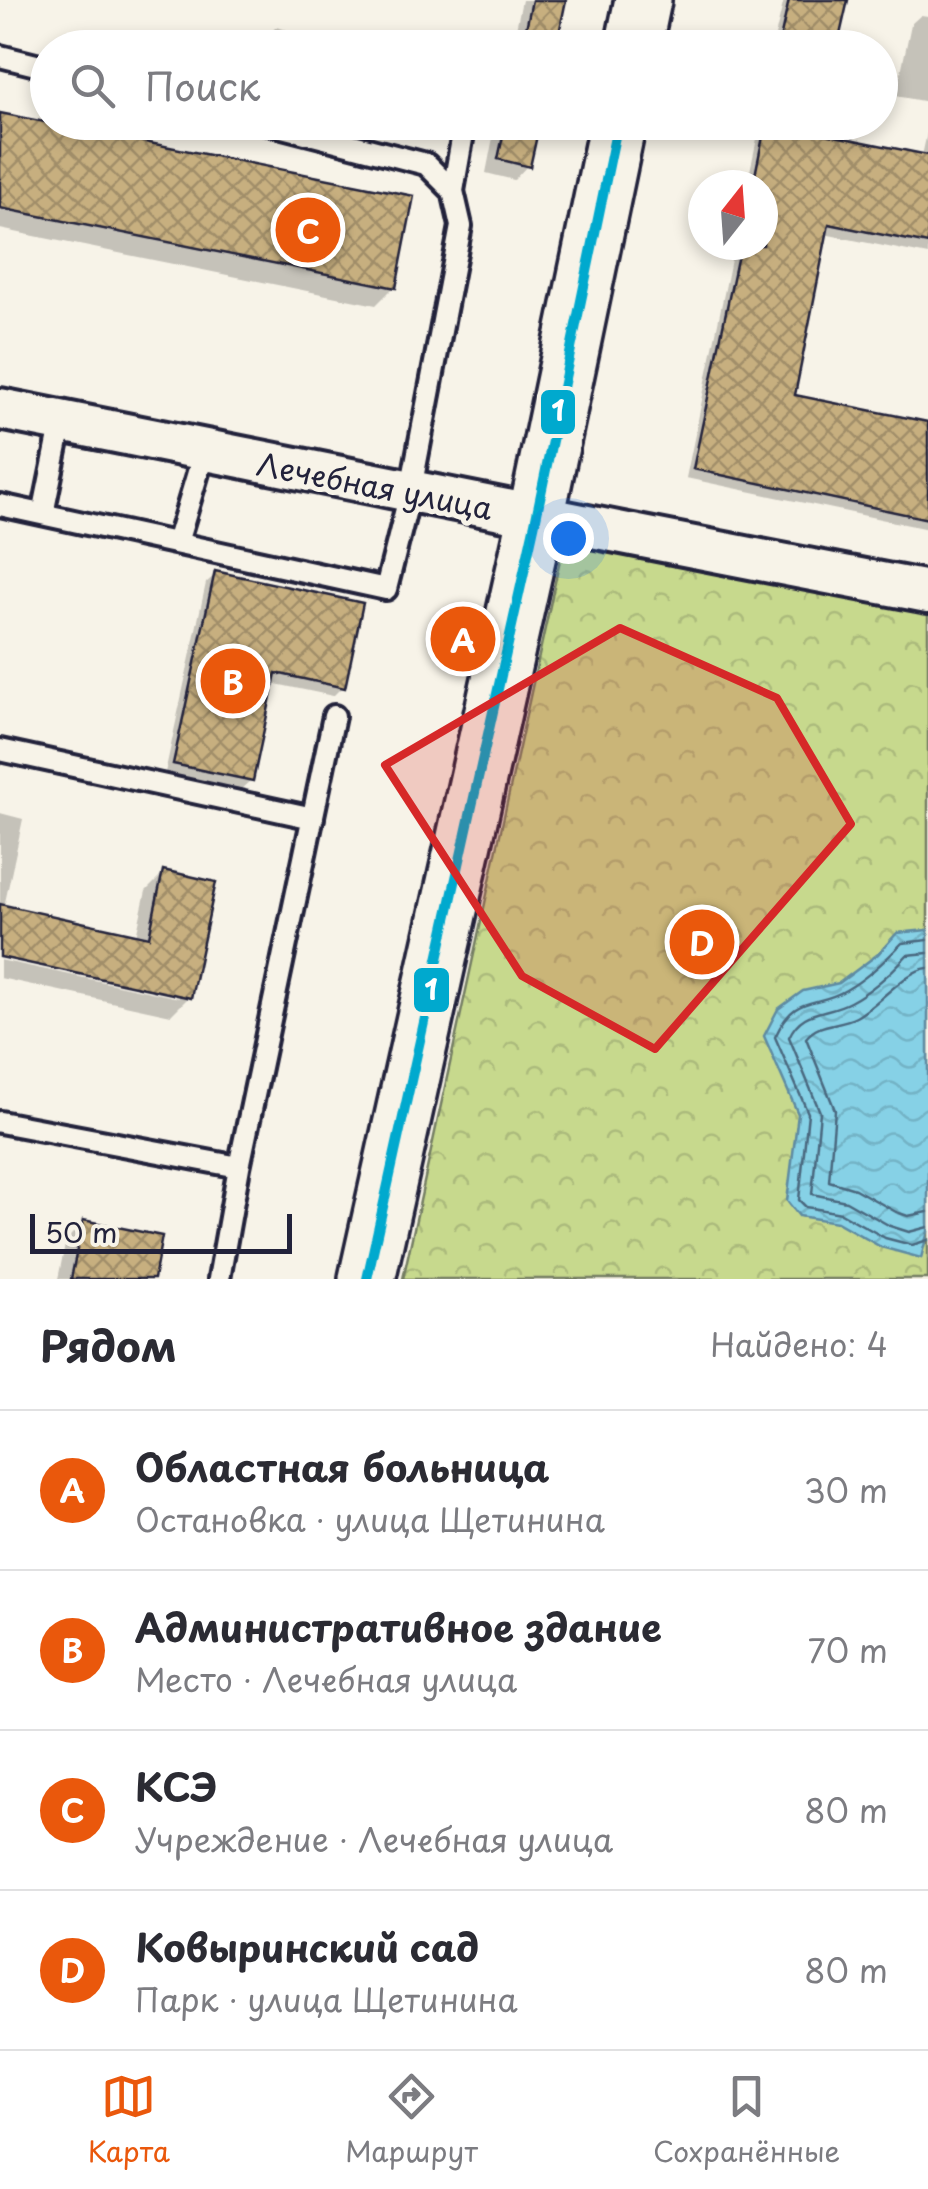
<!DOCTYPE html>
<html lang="ru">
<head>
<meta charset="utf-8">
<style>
  :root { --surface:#fff; --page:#f7f7f7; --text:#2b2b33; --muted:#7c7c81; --line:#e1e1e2; --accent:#ea580c }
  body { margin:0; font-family:"Playpen Sans",sans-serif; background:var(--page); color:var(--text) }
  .compass { position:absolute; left:688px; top:170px; width:90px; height:90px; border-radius:50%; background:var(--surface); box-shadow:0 5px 15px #0003; rotate:17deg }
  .scale { position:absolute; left:30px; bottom:25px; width:262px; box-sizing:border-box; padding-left:10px; border:5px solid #22223b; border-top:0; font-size:28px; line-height:35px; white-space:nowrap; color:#22223b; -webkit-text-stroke:8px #f7f3e8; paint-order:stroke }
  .you { position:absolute; left:568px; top:538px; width:35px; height:35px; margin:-25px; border:8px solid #fff; border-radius:50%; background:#1a73e8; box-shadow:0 0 0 15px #1a73e833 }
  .badge { display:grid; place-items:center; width:65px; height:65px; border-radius:50%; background:var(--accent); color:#fff; font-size:32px; font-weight:700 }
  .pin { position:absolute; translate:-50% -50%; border:5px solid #fff; box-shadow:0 2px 10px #0006 }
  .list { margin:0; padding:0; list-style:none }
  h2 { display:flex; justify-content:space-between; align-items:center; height:130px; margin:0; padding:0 40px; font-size:42px }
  h2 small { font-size:32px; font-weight:400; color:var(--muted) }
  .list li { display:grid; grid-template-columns:65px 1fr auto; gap:30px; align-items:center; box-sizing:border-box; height:160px; padding:0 40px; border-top:2px solid var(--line) }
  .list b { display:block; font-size:38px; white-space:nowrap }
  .list p { margin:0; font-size:32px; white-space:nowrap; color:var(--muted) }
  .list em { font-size:32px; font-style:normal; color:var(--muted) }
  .icon { flex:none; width:55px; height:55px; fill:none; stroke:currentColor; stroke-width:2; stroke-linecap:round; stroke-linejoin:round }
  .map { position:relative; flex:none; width:928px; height:1279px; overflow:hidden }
  .search { position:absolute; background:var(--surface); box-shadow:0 5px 15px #0003; left:30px; right:30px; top:30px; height:110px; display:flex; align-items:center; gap:25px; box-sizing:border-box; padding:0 35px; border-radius:55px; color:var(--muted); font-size:38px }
  .sheet { height:770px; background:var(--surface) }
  nav { display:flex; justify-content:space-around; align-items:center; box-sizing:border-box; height:140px; border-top:2px solid var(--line); background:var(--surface); font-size:28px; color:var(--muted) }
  nav a { display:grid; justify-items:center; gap:5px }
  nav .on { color:var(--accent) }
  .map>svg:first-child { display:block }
  .park { fill:url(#park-crowns); stroke:#747e64; stroke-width:2.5 }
  .water { fill:url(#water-waves); stroke:#5e8ba2; stroke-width:2.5 }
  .shadow { fill:#0003 }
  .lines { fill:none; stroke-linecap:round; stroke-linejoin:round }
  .shore { stroke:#4a687f; stroke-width:2.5 }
  .building { fill:url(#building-cross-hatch); stroke:#22223b; stroke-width:2.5 }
  .lane-casing { stroke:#22223b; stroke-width:28 }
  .street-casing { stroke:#22223b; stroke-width:48 }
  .secondary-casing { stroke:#22223b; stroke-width:62 }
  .lane { stroke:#f7f3e8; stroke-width:20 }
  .street { stroke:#f7f3e8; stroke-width:40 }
  .secondary { stroke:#f7f3e8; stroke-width:55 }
  .bus-1-casing { stroke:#f7f3e8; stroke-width:18 }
  .bus-1 { stroke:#00a9ce; stroke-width:10 }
  .marked { fill:#d62828; fill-opacity:0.2; stroke:#d62828; stroke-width:8; stroke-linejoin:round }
  .labels { text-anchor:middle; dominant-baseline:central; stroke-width:10; stroke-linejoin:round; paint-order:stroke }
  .street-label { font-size:30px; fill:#22223b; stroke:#f7f3e8 }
  .line-badge { stroke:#f7f3e8; stroke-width:4 }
  .badge-label { font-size:28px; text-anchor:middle; font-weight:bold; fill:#fff }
</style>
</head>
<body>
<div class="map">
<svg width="928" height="1279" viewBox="0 0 928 1279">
  <defs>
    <pattern id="park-crowns" width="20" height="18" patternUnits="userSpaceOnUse" patternTransform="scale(2.5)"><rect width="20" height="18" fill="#c7d98d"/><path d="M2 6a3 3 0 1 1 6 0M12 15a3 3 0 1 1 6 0" fill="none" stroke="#abba7b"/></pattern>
    <pattern id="water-waves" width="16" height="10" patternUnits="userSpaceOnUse" patternTransform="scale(2.5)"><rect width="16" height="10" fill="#86d1e6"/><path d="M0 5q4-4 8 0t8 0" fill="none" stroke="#73b3c6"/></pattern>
    <pattern id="building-cross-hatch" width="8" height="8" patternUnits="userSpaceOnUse" patternTransform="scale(2.5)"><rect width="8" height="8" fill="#c7af7f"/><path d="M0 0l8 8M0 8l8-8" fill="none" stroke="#a18e69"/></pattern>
  </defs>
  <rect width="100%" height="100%" fill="#f7f3e8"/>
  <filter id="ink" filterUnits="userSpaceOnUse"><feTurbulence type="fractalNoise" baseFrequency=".01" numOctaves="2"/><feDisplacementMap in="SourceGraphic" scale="20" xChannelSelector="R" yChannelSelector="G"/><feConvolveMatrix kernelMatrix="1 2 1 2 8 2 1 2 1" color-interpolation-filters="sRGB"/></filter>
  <g filter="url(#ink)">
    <path class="park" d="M 566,532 L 928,606 L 928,1279 L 403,1279 Z"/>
    <path class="water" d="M 928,930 L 928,1231 L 921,1258 L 881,1247 L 837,1222 L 799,1216 L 787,1201 L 798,1114 L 764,1036 L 778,1009 L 803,991 L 839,983 L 878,954 L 897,933 Z"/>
    <path class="shadow" d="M 522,0 L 563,0 L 553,48 L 512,48 Z
      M 784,0 L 845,0 L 834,48 L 772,48 Z
      M 921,15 L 928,16 L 928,102 L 896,96 L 911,24 Z
      M 276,27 L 355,48 L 260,48 L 262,41 Z
      M 0,115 L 394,287 L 376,305 L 0,229 Z
      M 398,122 L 425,122 L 419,128 Z
      M 496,122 L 537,122 L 528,165 L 514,180 L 486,173 Z
      M 767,124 L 922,156 L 928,128 L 928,255 L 824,234 L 792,397 L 928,425 L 928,529 L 686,478 L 734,245 L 763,245 L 763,185 L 747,185 L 758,134 Z
      M 216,574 L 342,687 L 333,696 L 271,683 L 251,780 L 241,789 L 165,773 L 206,583 Z
      M 0,813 L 23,819 L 4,907 L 136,936 L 146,891 L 164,873 L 189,997 L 171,1015 L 0,978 L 0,960 L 179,998 L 179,993 L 0,954 Z
      M 84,1222 L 151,1279 L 58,1279 L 66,1240 Z"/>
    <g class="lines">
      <path class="shore" d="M 928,940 L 902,943 C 885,961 867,978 846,990 C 814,1009 796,992 775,1037 L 808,1113 L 799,1200 L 806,1207 L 841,1213 L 885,1238 L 912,1245 L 928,1240
        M 928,953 L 907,955 C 891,973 871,991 850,1002 C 826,1015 802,1008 789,1037 L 820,1112 L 812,1194 L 846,1201 L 890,1226 L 909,1232 L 928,1227
        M 928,968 C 905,970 879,1005 856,1017 C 838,1026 819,1022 806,1038 L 835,1110 L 829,1181 L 855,1189 L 896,1212 L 908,1216 L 928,1212"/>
    </g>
    <path class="building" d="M 532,0 L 566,0 L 556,48 L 522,48 Z
      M 789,0 L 848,0 L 837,48 L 778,48 Z
      M 0,113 L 414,196 L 396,288 L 0,208 Z
      M 506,122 L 540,122 L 530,167 L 498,159 Z
      M 766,122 L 928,155 L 928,244 L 829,224 L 795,395 L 928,422 L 928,519 L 693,469 L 740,245 L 763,245 L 763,185 L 753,185 Z
      M 215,571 L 363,603 L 345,688 L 276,673 L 253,781 L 173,764 Z
      M 163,870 L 216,882 L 191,998 L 0,957 L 0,904 L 149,937 Z
      M 83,1220 L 162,1236 L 154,1279 L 71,1279 Z"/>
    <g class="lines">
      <g class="lane-casing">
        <path id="lane" d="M 0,56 L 48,68
          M 453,191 L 465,122
          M 0,505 L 386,589 L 411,489 L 461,226 L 453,191 L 426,164 L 263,122
          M 43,514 L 62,421
          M 177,543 L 204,452
          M 0,750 L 313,818
          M 0,1122 L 239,1167
          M 219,1279 L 239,1167 L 334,716"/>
      </g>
      <g class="street-casing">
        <path id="street" d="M 0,409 C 309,470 618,534 928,592"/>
      </g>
      <g class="secondary-casing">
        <path id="secondary" d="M 633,48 L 643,0
          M 367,1279 L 536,518 L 618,122"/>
      </g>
      <use href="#lane" class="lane"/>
      <use href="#street" class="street"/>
      <use href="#secondary" class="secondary"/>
      <g class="bus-1-casing">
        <path id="bus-1" d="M 367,1279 L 536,518 L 618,122"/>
      </g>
      <use href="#bus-1" class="bus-1"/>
    </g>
  </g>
  <path class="marked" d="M 620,628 L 777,698 L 851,824 L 655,1049 L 522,976 L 385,765 Z"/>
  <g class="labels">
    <g class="street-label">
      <text transform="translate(375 485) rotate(11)">Лечебная улица</text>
    </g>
  </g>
  <g class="line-badge">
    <rect x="539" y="388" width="38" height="48" rx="10" fill="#00a9ce"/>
    <rect x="412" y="966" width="39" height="48" rx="10" fill="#00a9ce"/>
  </g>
  <g class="badge-label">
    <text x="558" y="421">1</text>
    <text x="431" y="1000">1</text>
  </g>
</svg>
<svg class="compass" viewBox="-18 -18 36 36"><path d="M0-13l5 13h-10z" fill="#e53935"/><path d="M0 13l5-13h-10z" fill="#7c7c81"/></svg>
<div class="scale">50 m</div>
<div class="you"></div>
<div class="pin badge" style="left:463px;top:639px">A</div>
<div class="pin badge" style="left:233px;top:681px">B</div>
<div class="pin badge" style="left:308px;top:230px">C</div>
<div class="pin badge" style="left:702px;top:942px">D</div>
<div class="search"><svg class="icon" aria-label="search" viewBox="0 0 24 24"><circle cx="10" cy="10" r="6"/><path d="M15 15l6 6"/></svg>Поиск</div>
</div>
<section class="sheet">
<h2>Рядом<small>Найдено: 4</small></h2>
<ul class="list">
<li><span class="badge">A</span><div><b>Областная больница</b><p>Остановка · улица Щетинина</p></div><em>30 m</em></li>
<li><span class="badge">B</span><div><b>Административное здание</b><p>Место · Лечебная улица</p></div><em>70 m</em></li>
<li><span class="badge">C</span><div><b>КСЭ</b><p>Учреждение · Лечебная улица</p></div><em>80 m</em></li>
<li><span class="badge">D</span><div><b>Ковыринский сад</b><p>Парк · улица Щетинина</p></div><em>80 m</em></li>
</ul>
</section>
<nav>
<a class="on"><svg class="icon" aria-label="map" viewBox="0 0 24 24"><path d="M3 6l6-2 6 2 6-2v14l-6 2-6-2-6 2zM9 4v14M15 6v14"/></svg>Карта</a>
<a><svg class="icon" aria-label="directions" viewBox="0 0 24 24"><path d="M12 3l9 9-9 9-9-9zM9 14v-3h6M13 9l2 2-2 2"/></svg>Маршрут</a>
<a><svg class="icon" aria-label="saved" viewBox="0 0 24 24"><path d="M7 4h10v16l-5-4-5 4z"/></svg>Сохранённые</a>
</nav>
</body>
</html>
